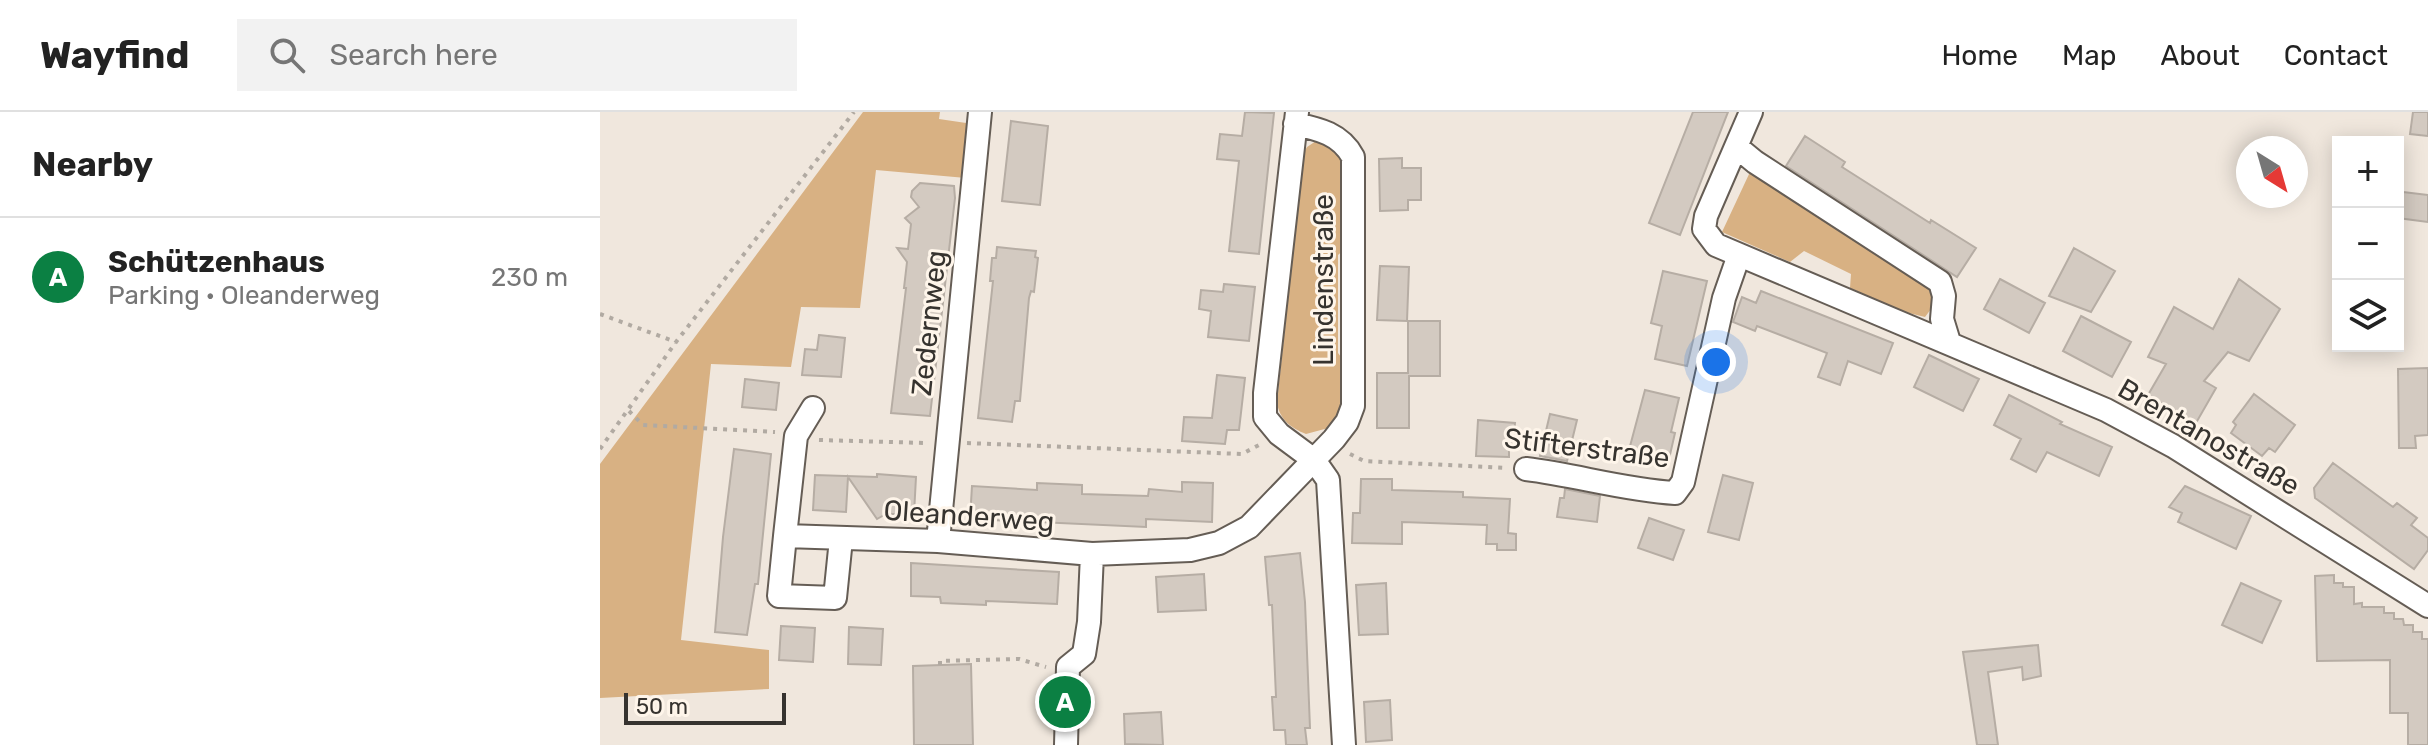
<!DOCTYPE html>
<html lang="en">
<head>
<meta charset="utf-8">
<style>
  :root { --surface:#fff; --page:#f2f2f2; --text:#222; --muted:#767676; --line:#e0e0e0; --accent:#0b8043 }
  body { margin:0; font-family:Rubik,sans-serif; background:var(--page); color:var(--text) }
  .controls { position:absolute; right:24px; top:24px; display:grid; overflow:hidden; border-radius:0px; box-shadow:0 4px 20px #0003 }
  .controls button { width:72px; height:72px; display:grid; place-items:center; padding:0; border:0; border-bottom:2px solid var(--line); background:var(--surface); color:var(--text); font:40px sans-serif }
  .compass { position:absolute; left:1636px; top:24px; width:72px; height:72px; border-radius:50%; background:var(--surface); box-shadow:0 4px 20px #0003; rotate:143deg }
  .scale { position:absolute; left:24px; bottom:20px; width:162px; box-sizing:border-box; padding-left:8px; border:4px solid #36332f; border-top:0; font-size:22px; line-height:28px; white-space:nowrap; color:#36332f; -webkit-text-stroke:6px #fef5ea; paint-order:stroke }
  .you { position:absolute; left:1116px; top:250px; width:28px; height:28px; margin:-20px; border:6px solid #fff; border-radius:50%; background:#1a73e8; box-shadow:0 0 0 12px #1a73e833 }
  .badge { display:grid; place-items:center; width:52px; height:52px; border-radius:50%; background:var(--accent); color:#fff; font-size:26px; font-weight:700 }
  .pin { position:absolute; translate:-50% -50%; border:4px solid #fff; box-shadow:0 2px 8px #0006 }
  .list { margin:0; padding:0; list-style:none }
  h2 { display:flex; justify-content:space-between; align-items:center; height:104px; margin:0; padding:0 32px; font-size:34px }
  h2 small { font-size:26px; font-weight:400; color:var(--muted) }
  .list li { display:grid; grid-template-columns:52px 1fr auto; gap:24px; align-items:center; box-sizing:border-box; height:120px; padding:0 32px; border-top:2px solid var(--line) }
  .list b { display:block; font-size:30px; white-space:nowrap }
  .list p { margin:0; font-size:26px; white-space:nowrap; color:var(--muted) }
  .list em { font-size:26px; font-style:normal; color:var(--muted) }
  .icon { flex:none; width:44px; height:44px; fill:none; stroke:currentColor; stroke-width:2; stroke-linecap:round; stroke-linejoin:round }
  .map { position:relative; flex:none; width:1828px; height:633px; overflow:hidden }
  header { display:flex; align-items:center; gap:48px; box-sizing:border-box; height:112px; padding:0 40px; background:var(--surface); border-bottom:2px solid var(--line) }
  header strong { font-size:38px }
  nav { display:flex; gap:44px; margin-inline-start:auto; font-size:28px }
  .search { width:560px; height:72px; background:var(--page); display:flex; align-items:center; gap:20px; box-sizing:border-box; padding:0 28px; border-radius:0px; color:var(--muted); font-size:30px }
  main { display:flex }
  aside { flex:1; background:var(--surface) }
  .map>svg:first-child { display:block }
  .green { fill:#d8b183 }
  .building { fill:#d3cac1; stroke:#b6ada4; stroke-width:2 }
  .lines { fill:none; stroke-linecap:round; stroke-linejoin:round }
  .minor-casing { stroke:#655d55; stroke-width:26 }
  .path { stroke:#b1aaa2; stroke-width:4; stroke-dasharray:4 6; stroke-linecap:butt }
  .minor { stroke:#fff; stroke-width:22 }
  .labels { text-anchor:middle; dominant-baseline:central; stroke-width:6; stroke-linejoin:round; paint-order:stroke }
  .street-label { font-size:28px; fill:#36332f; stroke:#fef5ea }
</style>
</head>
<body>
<header>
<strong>Wayfind</strong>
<div class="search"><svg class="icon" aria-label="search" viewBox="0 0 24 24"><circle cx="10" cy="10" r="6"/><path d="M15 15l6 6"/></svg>Search here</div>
<nav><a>Home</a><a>Map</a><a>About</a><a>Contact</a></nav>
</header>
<main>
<aside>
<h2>Nearby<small></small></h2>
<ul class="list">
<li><span class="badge">A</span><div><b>Schützenhaus</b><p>Parking · Oleanderweg</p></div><em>230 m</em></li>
</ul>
</aside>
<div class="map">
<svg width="1828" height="633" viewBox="0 0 1828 633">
  <rect width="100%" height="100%" fill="#f0e7dd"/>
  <path class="green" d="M 263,0 L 340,0 L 339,7 L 373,12 L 366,66 L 276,58 L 260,196 L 201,195 L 191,255 L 111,252 L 81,528 L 169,538 L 169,577 L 0,586 L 0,352 Z
    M 716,29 L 728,31 L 745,47 L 747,135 L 738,143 L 738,241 C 758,266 745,290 732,315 L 706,322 C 691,316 680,308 677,291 L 703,42 L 707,35 Z
    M 1150,60 L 1311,160 L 1328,174 L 1334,193 L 1325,205 L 1305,200 L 1250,176 L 1251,162 L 1204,139 L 1190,150 L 1122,120 Z"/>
  <path class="building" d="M 645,0 L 674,1 L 659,142 L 629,139 L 639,49 L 617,47 L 620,22 L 642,24 Z
    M 1093,0 L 1128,0 L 1080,123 L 1049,111 Z
    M 1813,0 L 1828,0 L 1828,24 L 1810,22 Z
    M 411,9 L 448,14 L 440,93 L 402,89 Z
    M 1205,24 L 1245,50 L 1242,55 L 1330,111 L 1331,108 L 1376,136 L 1357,165 L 1186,54 Z
    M 802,46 L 802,56 L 821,56 L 821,88 L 808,88 L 808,98 L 780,99 L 779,47 Z
    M 320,71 L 354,74 L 355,86 L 330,304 L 291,301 L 306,176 L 304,176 L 307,150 L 297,136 L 308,137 L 311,112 L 305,106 L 319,95 L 311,85 L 312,79 Z
    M 1803,80 L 1828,83 L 1828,110 L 1798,106 L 1798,87 L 1803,87 Z
    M 397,135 L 436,139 L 435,145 L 438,146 L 434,180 L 431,179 L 429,186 L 420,289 L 415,289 L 412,310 L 378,306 L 393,169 L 390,169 L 392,146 L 396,146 Z
    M 1474,136 L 1515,159 L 1491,200 L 1449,184 Z
    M 780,154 L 809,155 L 807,209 L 777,208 Z
    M 1063,159 L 1107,169 L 1087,254 L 1055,247 L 1062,214 L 1051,211 Z
    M 1400,167 L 1445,191 L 1429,221 L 1384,197 Z
    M 1639,167 L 1680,197 L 1649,249 L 1628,240 L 1604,269 L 1616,276 L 1596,311 L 1548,283 L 1566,252 L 1548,245 L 1574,195 L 1613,217 Z
    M 624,172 L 655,175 L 649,229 L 608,225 L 611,199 L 599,197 L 601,178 L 623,180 Z
    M 1161,179 L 1293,231 L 1281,262 L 1248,249 L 1240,273 L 1218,265 L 1227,241 L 1157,214 L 1155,219 L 1133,210 L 1142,185 L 1156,191 Z
    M 1481,204 L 1531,230 L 1512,265 L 1463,239 Z
    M 808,209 L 840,209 L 840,264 L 809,264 L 809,316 L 777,316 L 777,261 L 808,261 Z
    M 219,223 L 245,226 L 241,265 L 202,263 L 205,237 L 217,238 Z
    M 1329,243 L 1379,267 L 1363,299 L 1314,275 Z
    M 1828,256 L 1828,323 L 1815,324 L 1816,336 L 1799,336 L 1798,257 Z
    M 617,263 L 645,266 L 639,318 L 627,318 L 625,332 L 582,329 L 584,305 L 612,306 Z
    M 145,267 L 179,271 L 176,298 L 142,295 Z
    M 1045,278 L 1079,286 L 1071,320 L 1075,321 L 1069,347 L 1029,338 Z
    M 1654,282 L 1695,313 L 1675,340 L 1669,336 L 1662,344 L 1631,321 L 1636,313 L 1633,310 Z
    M 1409,283 L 1462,310 L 1460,312 L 1512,335 L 1499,364 L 1447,340 L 1436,360 L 1411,347 L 1421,327 L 1394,313 Z
    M 950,302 L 977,308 L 967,349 L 940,344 Z
    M 878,308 L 915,311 L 913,337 L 909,336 L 909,345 L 876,344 Z
    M 134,337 L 171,342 L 158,472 L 155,472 L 147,523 L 115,520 L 123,425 Z
    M 1733,351 L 1793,395 L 1797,391 L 1817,406 L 1811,413 L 1828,426 L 1828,438 L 1814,457 L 1715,386 L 1714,376 Z
    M 277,362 L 316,365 L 314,402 L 286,402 L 277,407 L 248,365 L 246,400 L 213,398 L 215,363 L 277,365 Z
    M 1123,363 L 1153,371 L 1139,428 L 1108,420 Z
    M 761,367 L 792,367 L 792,378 L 863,380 L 863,385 L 910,387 L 908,421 L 916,422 L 916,438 L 897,438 L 897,432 L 886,432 L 887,413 L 802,410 L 802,432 L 752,431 L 753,401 L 760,401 Z
    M 582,370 L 613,371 L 612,410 L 546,407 L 546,415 L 370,407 L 372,374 L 437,378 L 437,371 L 482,373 L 482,382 L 548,384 L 549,377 L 582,380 Z
    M 1585,374 L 1651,404 L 1636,437 L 1578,410 L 1582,401 L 1569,395 Z
    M 965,377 L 1000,384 L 997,410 L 957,405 L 960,386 L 964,386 Z
    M 1049,406 L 1084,418 L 1073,448 L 1038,436 Z
    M 700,441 L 705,490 L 710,616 L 705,616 L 707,633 L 686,633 L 685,618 L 674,618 L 672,585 L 676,585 L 672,493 L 669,493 L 665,445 Z
    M 311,451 L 459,460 L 457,492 L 386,489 L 386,493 L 341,491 L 340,485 L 311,484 Z
    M 604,462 L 606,498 L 558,500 L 556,465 Z
    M 1734,463 L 1734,471 L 1743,471 L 1743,475 L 1754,475 L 1754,492 L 1762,491 L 1762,495 L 1784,495 L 1784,501 L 1794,501 L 1794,507 L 1803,507 L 1804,513 L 1813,513 L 1813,520 L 1822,520 L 1822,527 L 1828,527 L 1828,633 L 1808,633 L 1808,601 L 1790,601 L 1790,548 L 1717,549 L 1715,464 Z
    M 786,471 L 788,522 L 759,523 L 756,473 Z
    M 1641,471 L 1681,489 L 1662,531 L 1622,513 Z
    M 181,514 L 215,516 L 213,550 L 179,548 Z
    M 249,515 L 283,517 L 281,553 L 248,552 Z
    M 1438,533 L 1441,564 L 1423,568 L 1422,555 L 1388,560 L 1398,633 L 1377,633 L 1363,540 Z
    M 371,552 L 373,633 L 314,633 L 313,554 Z
    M 790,588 L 792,628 L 766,630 L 764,590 Z
    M 561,600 L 563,633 L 525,632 L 524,602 Z"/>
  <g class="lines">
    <g class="minor-casing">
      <path id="minor" d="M 697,0 L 665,281 L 665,305 L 679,322 L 714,348 L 728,368 L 744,633
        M 1151,0 L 1106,104 L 1104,117 L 1116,133 L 1506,298 L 1573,334 L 1828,494
        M 1138,36 L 1155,50 L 1340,170 L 1344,184 L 1342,207 L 1349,230
        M 213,296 L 196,324 L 185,424 L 338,429 L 492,442 L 590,438 L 619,431 L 649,415 L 734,327 L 747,310 L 753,294 L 753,45 C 741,22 719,17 695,12
        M 926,357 C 976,363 1024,378 1075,381 L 1083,370 L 1124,186 L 1139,143
        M 185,424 L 179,484 L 235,486 L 241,427
        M 338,429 L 380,0
        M 466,633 L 468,555 L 484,542 L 489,510 L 492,442"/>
    </g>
    <path class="path" d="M 0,202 L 76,230
      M 29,299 L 43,313 L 175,320
      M 219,328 L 326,331
      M 367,331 L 642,342 L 659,333
      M 0,337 L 76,230 L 254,0
      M 750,342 L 764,349 L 908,356
      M 340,553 L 340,549 L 419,547 L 446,555"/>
    <use href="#minor" class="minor"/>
  </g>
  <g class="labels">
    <g class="street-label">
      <text transform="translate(723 168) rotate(-90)">Lindenstraße</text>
      <text transform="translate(329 211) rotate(-84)">Zedernweg</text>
      <text transform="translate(1609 325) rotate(30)">Brentanostraße</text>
      <text transform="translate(987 336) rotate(7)">Stifterstraße</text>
      <text transform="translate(369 404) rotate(4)">Oleanderweg</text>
    </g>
  </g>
</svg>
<div class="controls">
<button>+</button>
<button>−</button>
<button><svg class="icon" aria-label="layers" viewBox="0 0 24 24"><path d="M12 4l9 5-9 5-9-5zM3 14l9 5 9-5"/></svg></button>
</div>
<svg class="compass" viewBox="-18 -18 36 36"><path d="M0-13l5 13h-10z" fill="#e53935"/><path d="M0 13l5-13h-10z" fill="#767676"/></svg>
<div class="scale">50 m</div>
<div class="you"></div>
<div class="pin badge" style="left:465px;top:590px">A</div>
</div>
</main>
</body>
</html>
